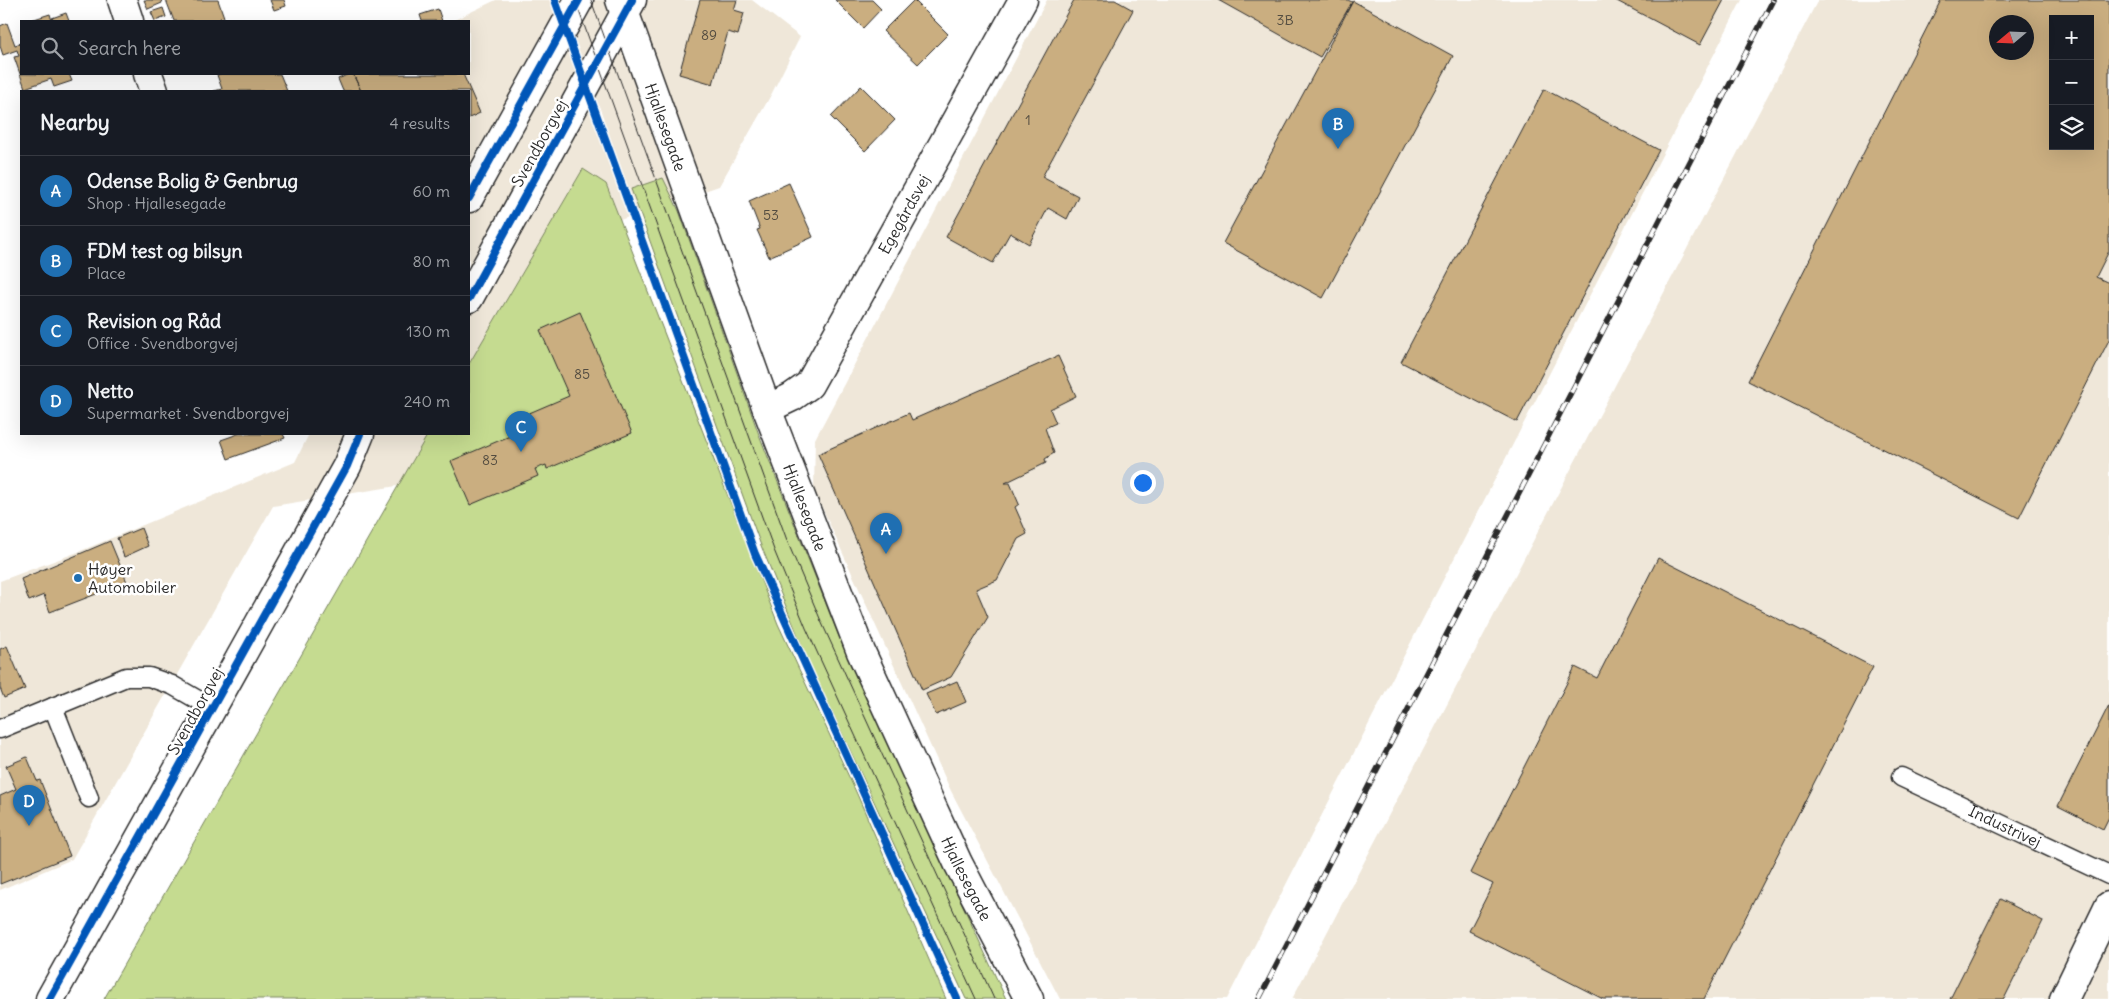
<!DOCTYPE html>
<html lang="en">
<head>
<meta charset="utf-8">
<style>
  :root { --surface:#171b24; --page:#242831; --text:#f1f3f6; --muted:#9ea1a6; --line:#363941; --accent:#1f6fb2 }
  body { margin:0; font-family:Delius,sans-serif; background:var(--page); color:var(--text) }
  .controls { position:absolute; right:15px; top:15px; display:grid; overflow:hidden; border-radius:0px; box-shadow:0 5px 20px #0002 }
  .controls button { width:45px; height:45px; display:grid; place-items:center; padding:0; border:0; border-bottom:1px solid var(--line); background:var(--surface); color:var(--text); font:25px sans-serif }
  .compass { position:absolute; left:1989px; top:15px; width:45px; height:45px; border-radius:50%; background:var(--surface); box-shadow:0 5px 20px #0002; rotate:251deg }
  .you { position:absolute; left:1142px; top:482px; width:18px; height:18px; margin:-12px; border:4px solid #fff; border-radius:50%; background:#1a73e8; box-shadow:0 0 0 8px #1a73e833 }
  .badge { display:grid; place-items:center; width:32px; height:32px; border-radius:50%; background:var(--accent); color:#fff; font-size:16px; font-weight:700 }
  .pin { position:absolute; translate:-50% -41px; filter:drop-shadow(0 1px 2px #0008) }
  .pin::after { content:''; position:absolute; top:26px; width:18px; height:15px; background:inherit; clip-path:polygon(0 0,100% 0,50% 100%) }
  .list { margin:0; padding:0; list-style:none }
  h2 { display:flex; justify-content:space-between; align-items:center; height:65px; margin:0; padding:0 20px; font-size:21px }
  h2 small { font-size:16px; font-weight:400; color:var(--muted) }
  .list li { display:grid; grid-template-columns:32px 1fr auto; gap:15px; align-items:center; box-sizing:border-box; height:70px; padding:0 20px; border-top:1px solid var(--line) }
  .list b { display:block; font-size:19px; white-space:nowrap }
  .list p { margin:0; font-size:16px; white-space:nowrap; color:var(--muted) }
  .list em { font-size:16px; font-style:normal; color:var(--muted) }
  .icon { flex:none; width:28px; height:28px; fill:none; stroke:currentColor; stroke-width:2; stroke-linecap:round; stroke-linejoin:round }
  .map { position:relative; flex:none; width:2109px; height:999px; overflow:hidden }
  .search { position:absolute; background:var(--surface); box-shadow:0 5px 20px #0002; left:20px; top:20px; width:450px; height:55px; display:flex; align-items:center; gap:12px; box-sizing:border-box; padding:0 18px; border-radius:0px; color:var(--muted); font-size:19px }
  .panel { position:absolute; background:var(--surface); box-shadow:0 5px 20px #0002; left:20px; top:90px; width:450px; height:345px; border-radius:0px }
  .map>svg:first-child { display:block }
  .built { fill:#efe7d9; fill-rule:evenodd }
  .green { fill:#c5db90; stroke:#78835e }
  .building { fill:#caae80; stroke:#2b2b2b; fill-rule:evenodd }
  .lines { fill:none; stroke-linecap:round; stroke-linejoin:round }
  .service-casing { stroke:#2b2b2b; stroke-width:21 }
  .minor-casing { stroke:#2b2b2b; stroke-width:31 }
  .tertiary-casing { stroke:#2b2b2b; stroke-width:31 }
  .secondary-casing { stroke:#2b2b2b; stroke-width:31 }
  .service { stroke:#fff; stroke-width:18 }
  .minor { stroke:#fff; stroke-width:28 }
  .tertiary { stroke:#fff; stroke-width:28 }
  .secondary { stroke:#fff; stroke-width:28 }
  .tram { stroke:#2b2b2b; stroke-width:1 }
  .rail-casing { stroke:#2b2b2b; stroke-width:5.5 }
  .rail { stroke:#fff; stroke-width:4; stroke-dasharray:11; stroke-linecap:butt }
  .cycleway-casing { stroke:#fff; stroke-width:11 }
  .cycleway { stroke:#0057b8; stroke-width:8 }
  .poi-dot { fill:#1f6fb2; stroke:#fff; stroke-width:2 }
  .labels { text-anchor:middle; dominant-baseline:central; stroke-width:5; stroke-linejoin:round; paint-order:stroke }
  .number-label { font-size:14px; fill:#534c40 }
  .street-label { font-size:16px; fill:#2b2b2b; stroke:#fff }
  .poi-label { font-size:16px; fill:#2b2b2b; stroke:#fff; text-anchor:start }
</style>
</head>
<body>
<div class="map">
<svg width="2109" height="999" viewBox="0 0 2109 999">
  <rect width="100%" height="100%" fill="#fff"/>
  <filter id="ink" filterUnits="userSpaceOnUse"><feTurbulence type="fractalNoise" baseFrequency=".02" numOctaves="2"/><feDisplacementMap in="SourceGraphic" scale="10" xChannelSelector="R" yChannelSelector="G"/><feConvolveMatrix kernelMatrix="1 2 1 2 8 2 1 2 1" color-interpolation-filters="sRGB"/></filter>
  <g filter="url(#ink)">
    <path class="built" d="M 496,0 L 752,0 L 800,37 L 771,95 L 719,186 L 620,220 L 705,436 L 273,506 L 72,859 L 0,890 L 0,581 L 78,552 L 295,462 L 309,434 L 469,434 L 469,91 L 361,91 L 353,74 L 469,74 L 469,21 L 452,21 Z
      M 1047,0 L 1742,0 L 1227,999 L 1060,999 L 951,791 L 814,490 L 815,439 Z
      M 1818,0 L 2109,0 L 2109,999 L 1292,999 ZM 2053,19 L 2090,19 L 2090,146 L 2053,146 ZM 1996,22 L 2026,22 L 2026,52 L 1996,52 Z"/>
    <path class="green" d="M 583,169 L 606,184 L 778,624 L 857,794 L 946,999 L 104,999 L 428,434 L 469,434 L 469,364 Z
      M 663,178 L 679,211 L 758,432 L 839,637 L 1006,999 L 966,999 L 808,660 L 760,543 L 631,189 Z"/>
    <path class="building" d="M 144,0 L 161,0 L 162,3 L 148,9 Z
      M 166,0 L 218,0 L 224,17 L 220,18 L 222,21 L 174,21 Z
      M 270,0 L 284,0 L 286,6 L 274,10 Z
      M 700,0 L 737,0 L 734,10 L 744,13 L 738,35 L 728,32 L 713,84 L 679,74 Z
      M 835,0 L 872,0 L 881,9 L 863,28 Z
      M 914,0 L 948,34 L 918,64 L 883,31 Z
      M 1074,0 L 1115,0 L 1133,10 L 1042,177 L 1078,196 L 1067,219 L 1048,208 L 1029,244 L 1010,233 L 993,263 L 946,237 Z
      M 1218,0 L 1348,0 L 1352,2 L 1320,57 Z
      M 1615,0 L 1724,0 L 1700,45 Z
      M 1941,0 L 2109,0 L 2109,251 L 2096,277 L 2109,283 L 2109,340 L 2019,518 L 1748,381 ZM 2053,19 L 2090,19 L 2090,146 L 2053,146 ZM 1996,22 L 2026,22 L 2026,52 L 1996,52 Z
      M 1353,1 L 1453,56 L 1323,298 L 1223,243 Z
      M 163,8 L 166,17 L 155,21 L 151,12 Z
      M 438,9 L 442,21 L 422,21 L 420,15 Z
      M 66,13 L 69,21 L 53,21 L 52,18 Z
      M 50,14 L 52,21 L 28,21 Z
      M 7,23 L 15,45 L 21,43 L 21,74 L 69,74 L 72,81 L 54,87 L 51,79 L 25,88 L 14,57 L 19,56 L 17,50 L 3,55 L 0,46 L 0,26 Z
      M 221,74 L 280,74 L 287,91 L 214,91 L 222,89 L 217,75 Z
      M 349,74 L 353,74 L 361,91 L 343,91 L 338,79 Z
      M 353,74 L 463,74 L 480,113 L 469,118 L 469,91 L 361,91 Z
      M 861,86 L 895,120 L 865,151 L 831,117 Z
      M 1544,89 L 1659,150 L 1517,422 L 1401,362 Z
      M 789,183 L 813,237 L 769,257 L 757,230 L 760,229 L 749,201 Z
      M 580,312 L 632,433 L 547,469 L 546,465 L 535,469 L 538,476 L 470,505 L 451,461 L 517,433 L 511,418 L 526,412 L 527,414 L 569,396 L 540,330 Z
      M 1058,356 L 1076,396 L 1050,409 L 1056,423 L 1045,428 L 1054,453 L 1045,459 L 1046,463 L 1005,483 L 1010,483 L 1019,504 L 1015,507 L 1027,534 L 1018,539 L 997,580 L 976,589 L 988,617 L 951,677 L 922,690 L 818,454 L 909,413 L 912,420 Z
      M 238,434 L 283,434 L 285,438 L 228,459 L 221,440 Z
      M 141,528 L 148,546 L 124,557 L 117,538 Z
      M 110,541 L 127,582 L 50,612 L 44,595 L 29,601 L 21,579 Z
      M 1658,558 L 1873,667 L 1704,999 L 1603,999 L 1469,931 L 1493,884 L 1470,873 L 1575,667 L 1597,678 Z
      M 7,646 L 25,689 L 4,698 L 0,688 L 0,649 Z
      M 957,681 L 966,702 L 936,715 L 926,694 Z
      M 2109,705 L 2109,817 L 2103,829 L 2058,806 Z
      M 27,757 L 37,781 L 40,780 L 70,856 L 0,884 L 0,796 L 16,789 L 6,766 Z
      M 2000,899 L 2043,921 L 2004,999 L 1950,999 Z"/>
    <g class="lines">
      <g class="service-casing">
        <g id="service">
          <path d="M 53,707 L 89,798"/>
          <path d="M 0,729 L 126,677 L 149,677 L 172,685 L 212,708"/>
          <path id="s1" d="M 1901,777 L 2109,875"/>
        </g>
      </g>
      <g class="minor-casing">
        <g id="minor">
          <path d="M 122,0 L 129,21"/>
          <path d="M 148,74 L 154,91"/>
          <path id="s2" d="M 767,409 L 792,397 L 809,385 L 1023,0"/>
          <path d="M 2064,999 L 2109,906"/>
        </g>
      </g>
      <g class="tertiary-casing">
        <g id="tertiary">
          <path id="s3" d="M 620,0 L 767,409 L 861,652 L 958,863 L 1029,999"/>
        </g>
      </g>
      <g class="secondary-casing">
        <path id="secondary" d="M 469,198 L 579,0
          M 469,298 L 632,0
          M 50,999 L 347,466 L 360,434"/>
      </g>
      <use href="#service" class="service"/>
      <use href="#minor" class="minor"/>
      <use href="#tertiary" class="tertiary"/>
      <use href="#secondary" class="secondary"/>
      <path class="tram" d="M 575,0 L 774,550 L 806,628 L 976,999
        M 591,0 L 788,543 L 821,621 L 994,999"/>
      <g class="rail-casing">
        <path id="rail" d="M 1259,999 L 1773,0"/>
      </g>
      <use href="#rail" class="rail"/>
      <g class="cycleway-casing">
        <path id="cycleway" d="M 555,0 L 755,554 L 957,999
          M 469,198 L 579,0
          M 469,298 L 632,0
          M 50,999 L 347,466 L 360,434"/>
      </g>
      <use href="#cycleway" class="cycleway"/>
    </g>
  </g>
  <circle class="poi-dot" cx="78" cy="578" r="5"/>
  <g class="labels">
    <g class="number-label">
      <text x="1285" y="20">3B</text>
      <text x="709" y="35">89</text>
      <text x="1028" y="120">1</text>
      <text x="771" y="215">53</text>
      <text x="582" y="374">85</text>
      <text x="490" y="460">83</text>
    </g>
    <g class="street-label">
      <text stroke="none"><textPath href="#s3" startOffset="135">Hjallesegade</textPath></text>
      <text transform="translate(539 143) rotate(-61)">Svendborgvej</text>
      <text stroke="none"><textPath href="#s2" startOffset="244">Egegårdsvej</textPath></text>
      <text stroke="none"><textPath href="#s3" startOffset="540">Hjallesegade</textPath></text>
      <text transform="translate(195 711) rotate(-61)">Svendborgvej</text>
      <text stroke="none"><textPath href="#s1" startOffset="115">Industrivej</textPath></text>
      <text stroke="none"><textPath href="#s3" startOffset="945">Hjallesegade</textPath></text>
    </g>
    <g class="poi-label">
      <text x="88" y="569">Høyer<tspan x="88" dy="18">Automobiler</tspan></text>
    </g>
  </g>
</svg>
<div class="controls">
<button>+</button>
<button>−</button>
<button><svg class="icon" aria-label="layers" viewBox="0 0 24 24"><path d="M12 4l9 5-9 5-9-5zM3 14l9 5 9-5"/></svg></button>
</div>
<svg class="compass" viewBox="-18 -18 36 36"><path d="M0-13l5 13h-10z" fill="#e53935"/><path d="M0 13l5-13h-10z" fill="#9ea1a6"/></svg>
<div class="you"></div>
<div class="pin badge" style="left:886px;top:554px">A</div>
<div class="pin badge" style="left:1338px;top:149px">B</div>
<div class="pin badge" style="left:521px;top:452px">C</div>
<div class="pin badge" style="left:29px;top:826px">D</div>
<div class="search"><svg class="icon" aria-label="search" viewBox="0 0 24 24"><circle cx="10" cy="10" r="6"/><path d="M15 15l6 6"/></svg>Search here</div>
<section class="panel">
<h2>Nearby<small>4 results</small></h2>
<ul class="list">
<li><span class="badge">A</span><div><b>Odense Bolig &amp; Genbrug</b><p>Shop · Hjallesegade</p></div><em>60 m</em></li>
<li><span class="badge">B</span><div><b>FDM test og bilsyn</b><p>Place</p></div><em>80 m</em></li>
<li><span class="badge">C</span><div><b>Revision og Råd</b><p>Office · Svendborgvej</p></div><em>130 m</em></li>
<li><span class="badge">D</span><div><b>Netto</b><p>Supermarket · Svendborgvej</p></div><em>240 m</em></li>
</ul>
</section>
</div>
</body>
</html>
